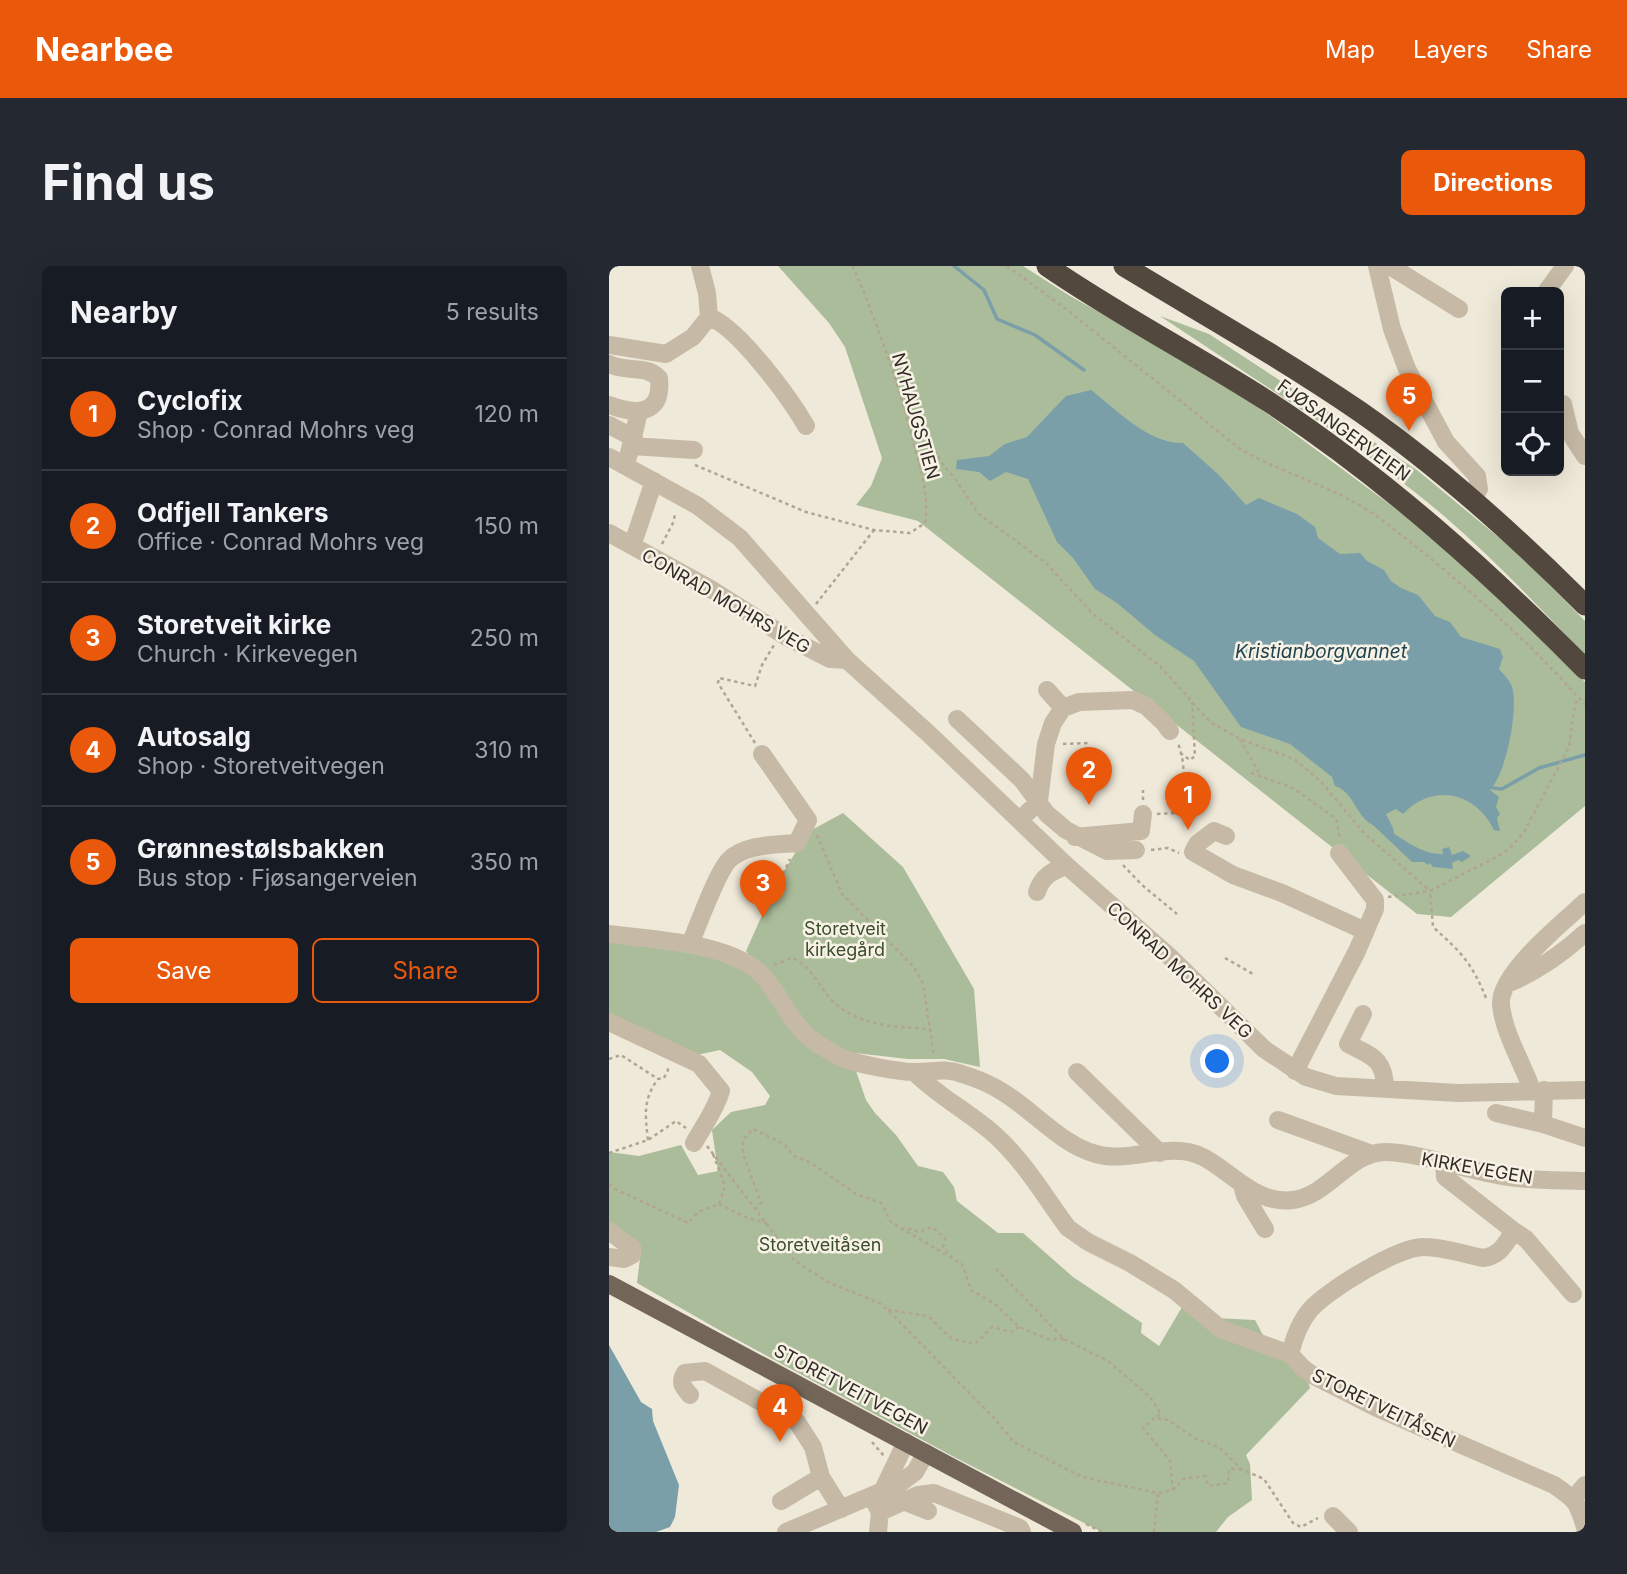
<!DOCTYPE html>
<html lang="en">
<head>
<meta charset="utf-8">
<style>
  :root { --surface:#171b24; --page:#242831; --text:#f1f3f6; --muted:#9ea1a6; --line:#363941; --accent:#ea580c }
  body { margin:0; font-family:Inter,sans-serif; background:var(--page); color:var(--text) }
  .controls { position:absolute; right:21px; top:21px; display:grid; overflow:hidden; border-radius:10px; box-shadow:0 7px 28px #0002 }
  .controls button { width:63px; height:63px; display:grid; place-items:center; padding:0; border:0; border-bottom:2px solid var(--line); background:var(--surface); color:var(--text); font:35px sans-serif }
  .you { position:absolute; left:609px; top:796px; width:24px; height:24px; margin:-18px; border:5px solid #fff; border-radius:50%; background:#1a73e8; box-shadow:0 0 0 10px #1a73e833 }
  .badge { display:grid; place-items:center; width:46px; height:46px; border-radius:50%; background:var(--accent); color:#fff; font-size:23px; font-weight:700 }
  .pin { position:absolute; translate:-50% -58px; filter:drop-shadow(0 2px 4px #0008) }
  .pin::after { content:''; position:absolute; top:37px; width:24px; height:21px; background:inherit; clip-path:polygon(0 0,100% 0,50% 100%) }
  .list { margin:0; padding:0; list-style:none }
  h2 { display:flex; justify-content:space-between; align-items:center; height:91px; margin:0; padding:0 28px; font-size:30px }
  h2 small { font-size:23px; font-weight:400; color:var(--muted) }
  .list li { display:grid; grid-template-columns:46px 1fr auto; gap:21px; align-items:center; box-sizing:border-box; height:112px; padding:0 28px; border-top:2px solid var(--line) }
  .list b { display:block; font-size:26px; white-space:nowrap }
  .list p { margin:0; font-size:23px; white-space:nowrap; color:var(--muted) }
  .list em { font-size:23px; font-style:normal; color:var(--muted) }
  .actions { display:flex; gap:14px; padding:21px 28px }
  .actions a { flex:1; padding:16px 0; border:2px solid var(--accent); border-radius:10px; text-align:center; font-size:24px; color:var(--accent) }
  .actions .main { background:var(--accent); color:#fff }
  .icon { flex:none; width:38px; height:38px; fill:none; stroke:currentColor; stroke-width:2; stroke-linecap:round; stroke-linejoin:round }
  .map { position:relative; flex:none; width:976px; height:1266px; overflow:hidden; border-radius:10px }
  header { display:flex; align-items:center; gap:42px; box-sizing:border-box; height:98px; padding:0 35px; background:var(--accent); color:#fff }
  header strong { font-size:33px }
  nav { display:flex; gap:38px; margin-inline-start:auto; font-size:24px }
  .intro { display:flex; align-items:center; justify-content:space-between; box-sizing:border-box; height:168px; padding:0 42px }
  h1 { margin:0; font-size:49px }
  .button { padding:18px 32px; border-radius:10px; background:var(--accent); color:#fff; font-size:24px; font-weight:700 }
  main { display:flex; gap:42px; padding:0 42px }
  aside { flex:1; background:var(--surface); border-radius:10px; box-shadow:0 7px 28px #0002 }
  .map>svg:first-child { display:block }
  .green { fill:#abbc9a }
  .water { fill:#7a9fa9 }
  .lines { fill:none; stroke-linecap:round; stroke-linejoin:round }
  .stream { stroke:#7a9fa9; stroke-width:3.5 }
  .path { stroke:#b1a590; stroke-width:2.5; stroke-dasharray:3.5 3.5; stroke-linecap:butt }
  .minor { stroke:#c6baa6; stroke-width:18 }
  .major { stroke:#736658; stroke-width:18 }
  .highway { stroke:#53483e; stroke-width:21 }
  .labels { text-anchor:middle; dominant-baseline:central; stroke-width:5; stroke-linejoin:round; paint-order:stroke }
  .street-label { font-size:18px; fill:#322c26; stroke:#f7f2e5 }
  .park-label { font-size:18px; fill:#3b4f2c; stroke:#f7f2e5 }
  .water-label { font-size:19px; font-style:italic; fill:#1f4450; stroke:#f7f2e5 }
</style>
</head>
<body>
<header>
<strong>Nearbee</strong>
<nav><a>Map</a><a>Layers</a><a>Share</a></nav>
</header>
<div class="intro"><h1>Find us</h1><a class="button">Directions</a></div>
<main>
<aside>
<h2>Nearby<small>5 results</small></h2>
<ul class="list">
<li><span class="badge">1</span><div><b>Cyclofix</b><p>Shop · Conrad Mohrs veg</p></div><em>120 m</em></li>
<li><span class="badge">2</span><div><b>Odfjell Tankers</b><p>Office · Conrad Mohrs veg</p></div><em>150 m</em></li>
<li><span class="badge">3</span><div><b>Storetveit kirke</b><p>Church · Kirkevegen</p></div><em>250 m</em></li>
<li><span class="badge">4</span><div><b>Autosalg</b><p>Shop · Storetveitvegen</p></div><em>310 m</em></li>
<li><span class="badge">5</span><div><b>Grønnestølsbakken</b><p>Bus stop · Fjøsangerveien</p></div><em>350 m</em></li>
</ul>
<div class="actions"><a class="main">Save</a><a>Share</a></div>
</aside>
<div class="map">
<svg width="976" height="1266" viewBox="0 0 976 1266">
  <rect width="100%" height="100%" fill="#efe9d9"/>
  <path class="green" d="M 169,0 L 414,0 L 461,30 L 614,115 L 848,288 L 976,416 L 976,540 L 842,651 L 808,648 L 309,255 L 247,239 L 262,220 L 273,192 L 236,81 L 220,57 Z
    M 551,50 L 600,68 L 808,204 L 911,289 L 976,355 L 976,389 C 930,341 885,293 835,250 C 747,175 646,114 551,50 Z
    M 234,547 L 294,601 L 365,723 L 371,801 L 335,793 L 299,793 L 237,786 L 194,760 L 137,685 L 167,618 L 199,566 Z
    M 0,674 L 83,683 L 153,712 L 167,732 L 247,805 L 257,834 L 266,847 L 287,869 L 309,900 L 334,906 L 345,921 L 348,935 L 389,967 L 414,967 L 464,1011 L 533,1057 L 532,1067 L 550,1080 L 573,1041 L 606,1052 L 646,1054 L 656,1073 L 696,1106 L 701,1122 L 637,1189 L 641,1198 L 643,1234 L 619,1251 L 607,1266 L 493,1266 L 347,1192 L 112,1065 L 28,1017 L 32,984 L 0,964 L 0,886 L 30,890 L 72,879 L 89,909 L 109,905 L 103,864 L 122,846 L 156,839 L 161,830 L 143,806 L 111,784 L 83,790 L 0,751 Z"/>
  <path class="water" d="M 482,124 C 508,144 540,178 574,177 L 610,209 L 637,239 L 650,232 L 688,248 L 706,261 L 709,272 L 731,288 L 751,287 L 758,295 L 775,304 L 782,315 L 792,322 L 809,329 L 826,350 L 841,356 L 852,371 L 891,383 L 894,391 L 890,403 C 894,408 901,414 903,421 C 910,443 897,508 881,524 L 890,531 L 887,541 L 891,548 L 888,552 L 891,565 L 885,564 C 866,525 823,517 794,548 L 787,543 L 777,548 L 784,562 L 785,568 C 800,577 816,589 834,588 L 833,583 L 840,581 L 843,589 L 854,585 L 862,590 L 853,596 L 849,594 L 843,597 L 844,603 L 824,601 L 821,597 L 819,599 L 815,596 L 803,596 L 764,559 C 747,551 745,526 726,520 L 723,511 L 681,478 L 632,461 L 585,395 L 546,369 L 508,337 L 486,323 L 464,292 L 448,276 L 419,213 L 397,206 L 381,215 L 370,206 L 347,203 L 348,194 L 380,190 L 396,178 L 418,171 L 457,130 Z
    M 0,1079 L 32,1136 L 43,1143 L 44,1155 L 70,1219 L 66,1251 L 61,1261 L 47,1266 L 0,1266 Z"/>
  <g class="lines">
    <path class="stream" d="M 345,0 L 375,24 L 388,53 L 426,69 L 475,104
      M 884,522 L 893,523 L 930,502 L 976,489"/>
    <path class="path" d="M 398,0 L 461,46 L 631,183 C 667,204 707,215 743,235 C 771,250 796,272 821,292 C 877,338 928,384 976,439
      M 297,145 L 308,155 L 335,200 L 345,211 L 370,248 L 437,297 L 484,348 L 551,400 L 601,456 L 631,473 L 685,493 L 700,505 L 713,517 L 755,567 L 821,625
      M 86,199 L 197,246 L 265,264 L 301,267 L 316,257 C 320,232 313,208 306,183 C 291,121 269,59 244,0
      M 53,278 L 65,255 L 66,246
      M 207,338 L 265,264
      M 631,473 L 651,509
      M 146,477 L 109,417 L 110,412 L 146,420 L 153,399 L 165,379
      M 454,478 L 479,477
      M 571,487 L 581,494 L 586,490 L 583,436
      M 642,507 L 684,522 L 727,553 L 731,573
      M 534,534 L 534,524
      M 548,548 L 565,547 C 565,536 572,531 574,521 C 576,509 574,486 568,476
      M 208,569 L 233,628 L 305,701 L 314,718 L 325,790
      M 542,584 L 559,582 L 570,587
      M 514,599 L 533,619 L 568,648
      M 171,614 L 181,593
      M 779,631 L 821,625
      M 616,692 L 644,708
      M 165,699 L 183,692 C 204,700 211,725 228,739 C 254,761 290,761 322,763
      M 877,732 C 863,697 852,686 824,661 L 821,625 L 893,588 L 904,579 L 915,566 L 960,481 L 966,438 L 970,432
      M 0,793 L 12,789 L 49,813
      M 39,874 C 36,849 34,833 49,813 L 55,812 L 59,804 L 58,800
      M 98,880 L 186,995 L 219,1016 L 270,1037 L 279,1044 L 385,1152 L 405,1176 L 473,1211 L 549,1227 L 564,1224 L 561,1195 L 534,1162 L 545,1152 L 559,1154 L 587,1173 L 610,1181 L 632,1203 L 655,1213 L 684,1257 L 692,1261 L 709,1252
      M 0,887 L 39,874 L 67,855 L 77,862
      M 0,918 L 6,923 L 79,957 L 89,946 L 110,938 L 116,920 L 104,888
      M 110,938 L 136,951 L 159,958
      M 146,944 L 152,937 L 134,888 L 134,874 L 144,863 L 175,878 L 185,890 L 202,897 L 247,928 L 272,937 L 282,956 L 353,998 L 362,1024 L 386,1038 L 410,1061 L 439,1073 L 455,1073
      M 292,963 L 303,963 L 310,966 L 323,961 L 336,972 L 334,981 L 342,990
      M 387,1003 L 455,1073 L 499,1095 L 541,1131 L 552,1148 L 545,1152
      M 279,1044 L 319,1050 L 343,1073 L 366,1078 L 383,1061 L 402,1066 L 410,1061
      M 263,1176 L 275,1190
      M 564,1224 L 574,1213 L 596,1210 L 599,1220 L 619,1217 L 620,1203 L 632,1203
      M 477,1258 L 493,1266
      M 545,1266 L 549,1227"/>
    <path class="minor" d="M 768,0 L 783,63 L 798,103 L 837,176 L 868,210 L 870,223 L 862,232
      M 781,0 L 850,43
      M 937,26 L 956,0
      M 100,51 C 129,61 181,132 197,160
      M 0,79 L 57,88 L 84,71 L 100,51 L 98,27 L 91,0
      M 0,98 C 17,107 36,98 50,112 C 54,150 26,149 0,139
      M 954,138 L 961,167 L 976,190
      M 0,159 L 25,172
      M 22,180 L 85,184
      M 0,191 L 89,240 L 131,272 L 238,394 L 320,468 L 458,600 L 560,690 L 655,783 L 697,811 L 727,820 L 849,827 L 976,824
      M 19,191 L 30,146
      M 0,267 L 105,325 L 176,370 L 221,393 L 238,394
      M 23,280 L 45,215
      M 438,424 L 454,442
      M 348,453 L 413,514 L 438,548 L 457,564 L 498,585 L 527,584
      M 411,554 L 430,535 L 437,478 L 444,457 L 454,442 L 470,436 L 524,434 L 537,440 L 555,457 L 561,465
      M 617,570 L 605,565 L 588,578 L 584,586 L 624,609 L 673,627 L 756,665
      M 466,571 L 532,565 L 534,548
      M 428,626 C 433,610 444,604 458,600
      M 0,668 C 43,674 123,676 154,710 C 175,733 184,764 212,780 C 219,784 227,790 236,793 C 249,798 289,806 305,806 C 322,807 334,801 353,808 C 366,812 381,818 392,825 C 424,844 451,878 487,888 C 522,898 560,874 594,891 C 623,906 647,939 684,934 C 721,929 740,885 778,886 C 818,888 860,906 900,911 C 925,915 951,914 976,915
      M 81,678 C 89,660 108,606 120,594 C 136,578 166,579 188,577 L 199,554 L 153,488
      M 898,718 C 927,706 953,688 976,667
      M 754,748 L 739,778 C 763,790 776,793 776,823
      M 0,756 L 90,798 L 112,825 C 106,845 95,859 85,877
      M 686,805 L 748,685 L 766,643 L 766,634 L 730,587
      M 305,806 C 330,831 360,846 386,869 C 415,895 436,931 459,962 L 479,976 L 521,997 L 565,1024 L 612,1063 L 681,1088 L 694,1102 L 705,1110 L 768,1142 L 945,1219 C 967,1234 968,1235 976,1261
      M 468,806 L 551,887
      M 923,824 C 914,798 894,766 892,738 C 890,708 954,656 976,636
      M 935,824 L 934,858 L 976,872
      M 887,847 L 934,858
      M 669,854 L 760,887
      M 633,919 L 636,930 L 656,963
      M 0,965 L 23,982 L 23,989 L 15,993 L 0,991
      M 905,965 L 917,973 L 964,1028
      M 681,1088 C 685,1072 690,1057 701,1044 C 717,1025 790,980 815,981 C 834,981 855,988 874,992 C 891,990 896,978 905,965 L 836,911 L 835,898
      M 81,1129 C 74,1121 70,1117 76,1107 L 96,1105 L 188,1156 L 204,1181 L 212,1211 L 232,1243
      M 273,1226 L 297,1176
      M 965,1232 L 976,1219
      M 172,1235 L 212,1211
      M 294,1235 L 319,1245
      M 266,1237 L 271,1246 L 269,1266
      M 271,1246 L 309,1229 L 325,1227 L 411,1262 L 413,1266
      M 724,1250 L 740,1266
      M 177,1266 L 290,1218 L 306,1206 L 317,1187"/>
    <path class="major" d="M 0,1018 L 464,1266"/>
    <path class="highway" d="M 438,0 C 509,49 587,89 660,136 C 776,212 879,305 976,403
      M 515,0 C 594,48 674,93 750,145 C 832,202 906,269 976,339"/>
  </g>
  <g class="labels">
    <g class="street-label">
      <text transform="translate(307 150) rotate(74)">NYHAUGSTIEN</text>
      <text transform="translate(735 164) rotate(36)">FJØSANGERVEIEN</text>
      <text transform="translate(117 335) rotate(30)">CONRAD MOHRS VEG</text>
      <text transform="translate(571 704) rotate(43)">CONRAD MOHRS VEG</text>
      <text transform="translate(868 902) rotate(10)">KIRKEVEGEN</text>
      <text transform="translate(242 1123) rotate(28)">STORETVEITVEGEN</text>
      <text transform="translate(775 1142) rotate(26)">STORETVEITÅSEN</text>
    </g>
    <g class="park-label">
      <text x="236" y="662">Storetveit<tspan x="236" dy="21">kirkegård</tspan></text>
      <text x="211" y="978">Storetveitåsen</text>
    </g>
    <g class="water-label">
      <text x="712" y="385">Kristianborgvannet</text>
    </g>
  </g>
</svg>
<div class="controls">
<button>+</button>
<button>−</button>
<button><svg class="icon" aria-label="locate" viewBox="0 0 24 24"><circle cx="12" cy="12" r="6"/><path d="M12 2v4M12 18v4M2 12h4M18 12h4"/></svg></button>
</div>
<div class="you"></div>
<div class="pin badge" style="left:579px;top:564px">1</div>
<div class="pin badge" style="left:480px;top:539px">2</div>
<div class="pin badge" style="left:154px;top:652px">3</div>
<div class="pin badge" style="left:171px;top:1176px">4</div>
<div class="pin badge" style="left:800px;top:165px">5</div>
</div>
</main>
</body>
</html>
